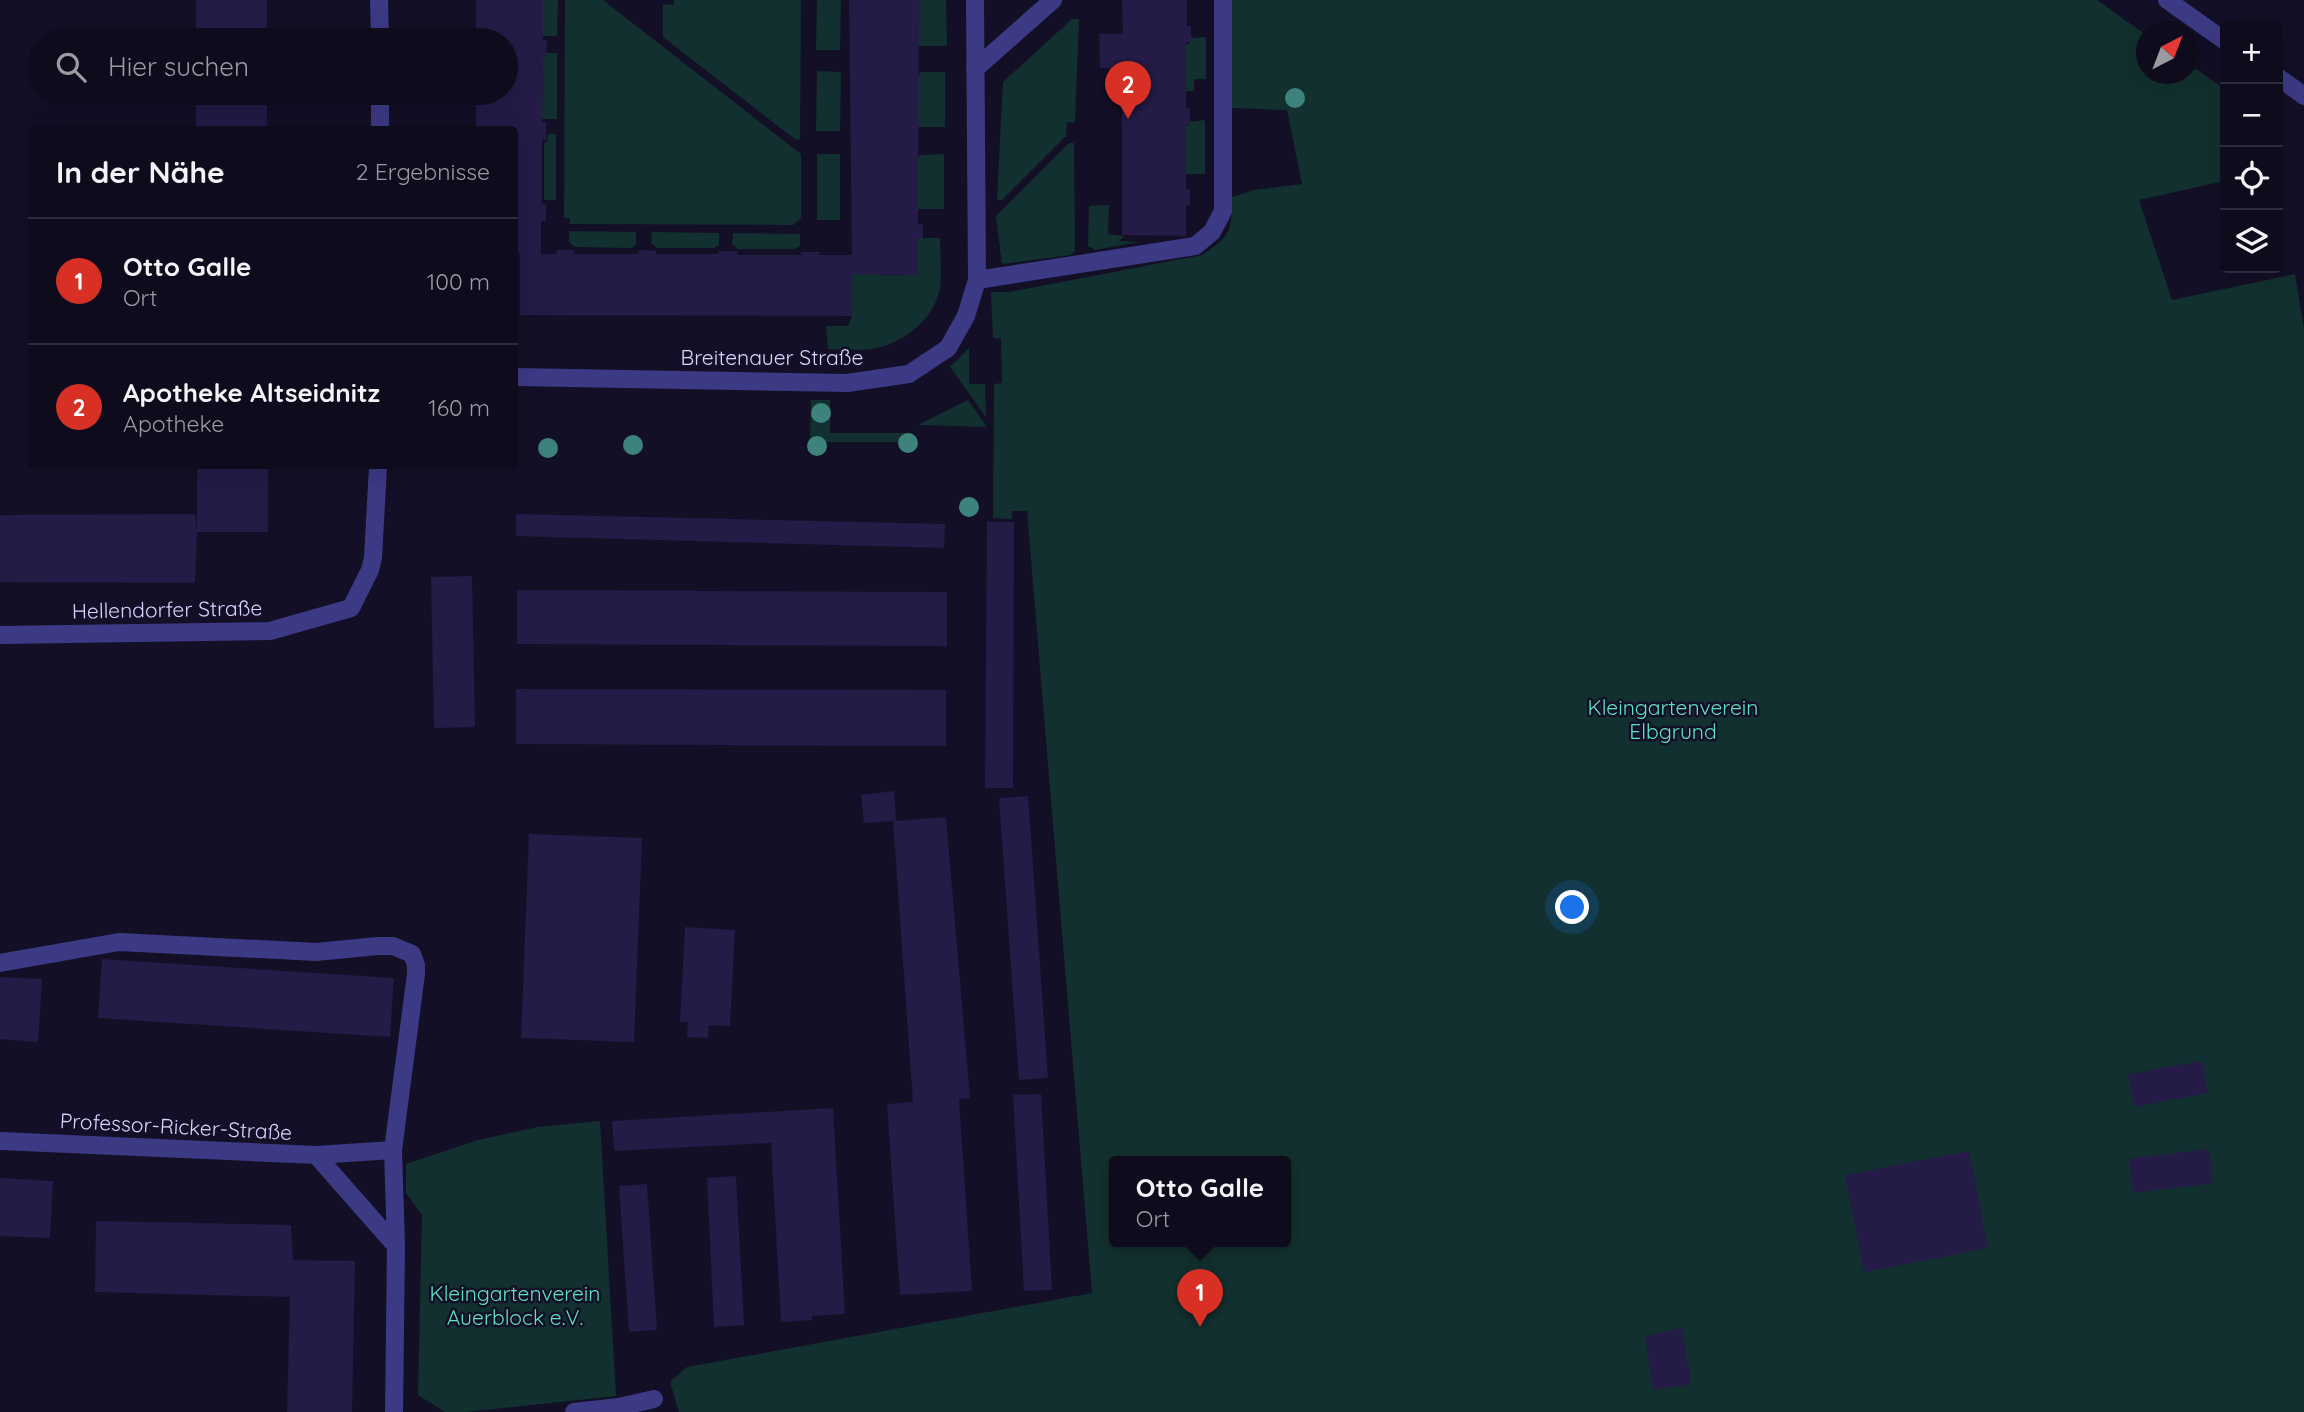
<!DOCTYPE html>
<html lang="de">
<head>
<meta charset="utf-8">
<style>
  :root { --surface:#0e0b1c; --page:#1c1929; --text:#f1f3f6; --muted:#9b9ba3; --line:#2e2b3b; --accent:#d93025 }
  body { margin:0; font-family:Quicksand,sans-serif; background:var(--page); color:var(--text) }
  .controls { position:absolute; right:21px; top:21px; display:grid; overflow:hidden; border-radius:7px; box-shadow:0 7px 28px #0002 }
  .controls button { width:63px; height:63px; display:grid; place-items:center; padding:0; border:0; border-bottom:2px solid var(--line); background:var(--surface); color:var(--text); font:35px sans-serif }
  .compass { position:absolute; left:2136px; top:21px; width:63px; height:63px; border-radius:50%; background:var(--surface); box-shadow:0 7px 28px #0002; rotate:42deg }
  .you { position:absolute; left:1573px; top:908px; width:24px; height:24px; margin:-18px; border:5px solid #fff; border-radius:50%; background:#1a73e8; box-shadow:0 0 0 10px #1a73e833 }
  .badge { display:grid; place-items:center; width:46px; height:46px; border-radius:50%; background:var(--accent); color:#fff; font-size:23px; font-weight:700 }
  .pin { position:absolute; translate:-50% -58px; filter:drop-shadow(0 2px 4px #0008) }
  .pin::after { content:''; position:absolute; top:37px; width:24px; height:21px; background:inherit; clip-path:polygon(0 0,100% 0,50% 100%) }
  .popup { position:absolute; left:1109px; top:1156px; width:182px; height:91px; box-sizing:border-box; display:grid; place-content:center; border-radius:7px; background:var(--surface); filter:drop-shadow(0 2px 5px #0005); font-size:23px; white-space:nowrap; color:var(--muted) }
  .popup b { font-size:26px; color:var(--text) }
  .popup::after { content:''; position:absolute; left:50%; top:100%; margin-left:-14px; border:14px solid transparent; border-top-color:var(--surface) }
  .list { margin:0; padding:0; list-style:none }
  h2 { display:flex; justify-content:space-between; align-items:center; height:91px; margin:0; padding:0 28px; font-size:30px }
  h2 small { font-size:23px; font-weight:400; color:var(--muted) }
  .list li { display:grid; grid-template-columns:46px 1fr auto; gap:21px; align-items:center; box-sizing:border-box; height:126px; padding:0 28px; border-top:2px solid var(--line) }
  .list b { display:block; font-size:26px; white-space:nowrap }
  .list p { margin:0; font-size:23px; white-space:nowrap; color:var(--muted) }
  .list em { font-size:23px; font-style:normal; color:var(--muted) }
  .icon { flex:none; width:38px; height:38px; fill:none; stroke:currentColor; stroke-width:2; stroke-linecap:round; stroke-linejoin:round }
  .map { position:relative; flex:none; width:2304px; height:1412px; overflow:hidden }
  .search { position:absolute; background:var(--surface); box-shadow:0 7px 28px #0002; left:28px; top:28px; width:490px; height:77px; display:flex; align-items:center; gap:18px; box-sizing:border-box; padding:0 24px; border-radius:38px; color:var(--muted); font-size:26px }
  .panel { position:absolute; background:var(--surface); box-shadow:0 7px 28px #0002; left:28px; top:126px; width:490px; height:343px; border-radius:7px }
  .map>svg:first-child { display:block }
  .green { fill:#12302f; fill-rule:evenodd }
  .building { fill:#241b47 }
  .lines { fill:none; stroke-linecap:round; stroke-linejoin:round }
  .service { stroke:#3d3a85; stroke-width:18 }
  .minor { stroke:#3d3a85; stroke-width:18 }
  .tree { fill:#3d827b }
  .labels { text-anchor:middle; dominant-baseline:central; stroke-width:5; stroke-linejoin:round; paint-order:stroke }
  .street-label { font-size:21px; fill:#d9d4ff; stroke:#130f26 }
  .park-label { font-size:21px; fill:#5fe0c0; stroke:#130f26 }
</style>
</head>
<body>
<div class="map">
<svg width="2304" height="1412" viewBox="0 0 2304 1412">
  <rect width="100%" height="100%" fill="#130f26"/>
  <path class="green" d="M 543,0 L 558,0 L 557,36 L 542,36 Z
    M 565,0 L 603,0 L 801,154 L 801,218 L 793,225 L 570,224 L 570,218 L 564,218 Z
    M 674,0 L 801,0 L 800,139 L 796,140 L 663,37 L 663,4 L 674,5 Z
    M 817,0 L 841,0 L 840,50 L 816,50 Z
    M 918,0 L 946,0 L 947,46 L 918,46 Z
    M 1232,0 L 2097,0 L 2146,35 L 2146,74 L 2188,74 L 2189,64 L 2225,89 L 2225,181 L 2139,200 L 2172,300 L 2295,274 L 2304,329 L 2304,1412 L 679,1412 L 670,1382 L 687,1367 L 1092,1293 L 1027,511 L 1012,511 L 1012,519 L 993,518 L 994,384 L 1002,383 L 1001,338 L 993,338 L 991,292 L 1010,292 L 1202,255 C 1231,236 1232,231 1232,197 L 1254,190 L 1302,184 L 1287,110 L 1231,108 ZM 1114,1161 L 1286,1161 L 1286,1241 L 1114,1241 Z
    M 1072,19 L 1079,19 L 1075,122 L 1067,122 L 1066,136 L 1002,200 L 997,200 L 1003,82 Z
    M 1206,37 L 1206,79 L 1194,79 L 1194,91 L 1185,91 L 1185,45 L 1189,44 L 1189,38 Z
    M 543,53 L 557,53 L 557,119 L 542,119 Z
    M 817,71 L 841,72 L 840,131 L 816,131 Z
    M 921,72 L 945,72 L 945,127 L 917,127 L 917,77 Z
    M 1205,120 L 1205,174 L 1184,174 L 1184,126 L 1188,125 L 1188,122 Z
    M 548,134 L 556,134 L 556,200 L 544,200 L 544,143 L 547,142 Z
    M 1069,143 L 1074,143 L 1075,251 L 1070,255 L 1002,264 L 996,216 Z
    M 817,154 L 840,154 L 840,220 L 817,220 Z
    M 944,154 L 944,209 L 916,209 L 916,159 L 921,155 Z
    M 1109,205 L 1108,234 L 1124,236 L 1119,241 L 1139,242 L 1095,250 L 1088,246 L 1089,206 Z
    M 569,231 L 636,232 L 636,244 L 632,248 L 575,247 L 569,242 Z
    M 652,232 L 719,233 L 719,245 L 714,248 L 657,248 L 651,243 Z
    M 733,233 L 800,234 L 800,246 L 795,249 L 738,249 L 732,244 Z
    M 918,238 L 940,238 C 940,254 942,272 940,287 C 936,319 901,345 871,349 C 857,351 842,349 828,349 L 826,326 L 848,326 L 852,316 L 852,274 L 918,275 Z
    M 969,348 L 969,384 L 985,384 L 986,417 L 950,367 Z
    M 811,400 L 830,400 L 830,433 L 913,433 L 912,442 L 810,442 Z
    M 968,400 L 987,427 L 918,425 Z
    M 600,1121 L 616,1396 L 466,1412 L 445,1412 L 418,1395 L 422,1215 L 406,1193 L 406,1164 L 478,1140 L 537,1127 Z"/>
  <path class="building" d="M 196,0 L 267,0 L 267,40 L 196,40 Z
    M 476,0 L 543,0 L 543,40 L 547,40 L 546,56 L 543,56 L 542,122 L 546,122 L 546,140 L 542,139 L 542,204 L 546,204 L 546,221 L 541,221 L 541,254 L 556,254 L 557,250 L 574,250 L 574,254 L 638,254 L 638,251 L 643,250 L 656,251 L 656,254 L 719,254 L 719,251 L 737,251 L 737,255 L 801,255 L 801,252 L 819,252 L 819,255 L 852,255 L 849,0 L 919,0 L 918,224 L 923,224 L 923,238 L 918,238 L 918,275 L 852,274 L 852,316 L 520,315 L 520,253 L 514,253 L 514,130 L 476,130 L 476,93 L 506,93 L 506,40 L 476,40 Z
    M 1122,0 L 1187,0 L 1187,26 L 1191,26 L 1191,42 L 1186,42 L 1186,108 L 1190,108 L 1190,124 L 1186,124 L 1186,189 L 1190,189 L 1190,205 L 1186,205 L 1186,236 L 1122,235 L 1122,69 L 1100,68 L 1099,34 L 1123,34 Z
    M 196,93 L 267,93 L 267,130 L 196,130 Z
    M 197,466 L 268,466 L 268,532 L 197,532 L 195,583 L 0,582 L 0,515 L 195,514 L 197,530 Z
    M 516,514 L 945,524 L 944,548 L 516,536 Z
    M 987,522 L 1014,522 L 1013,788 L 985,788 Z
    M 472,576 L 475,727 L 434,728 L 431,577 Z
    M 517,590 L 947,592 L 947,646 L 517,644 Z
    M 516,689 L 946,690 L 946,746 L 516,744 Z
    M 894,791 L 896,821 L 946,817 L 970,1098 L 959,1099 L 972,1291 L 900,1295 L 887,1104 L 913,1102 L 893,821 L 864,823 L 861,795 Z
    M 1028,796 L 1048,1078 L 1019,1080 L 999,798 Z
    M 529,834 L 642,838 L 634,1042 L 521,1038 Z
    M 685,927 L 735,930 L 730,1026 L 709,1025 L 708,1038 L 687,1037 L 688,1022 L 680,1022 Z
    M 102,959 L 394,978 L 390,1037 L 98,1018 Z
    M 0,977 L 42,979 L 38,1042 L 0,1039 Z
    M 2202,1061 L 2208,1093 L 2134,1107 L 2128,1074 Z
    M 1041,1094 L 1052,1290 L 1024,1291 L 1013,1095 Z
    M 833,1108 L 845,1314 L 812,1316 L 812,1320 L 781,1322 L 771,1143 L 614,1151 L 612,1121 Z
    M 2209,1149 L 2213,1183 L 2133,1193 L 2129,1159 Z
    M 1969,1151 L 1988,1248 L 1864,1272 L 1845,1175 Z
    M 736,1176 L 744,1325 L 714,1327 L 707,1178 Z
    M 0,1178 L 53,1181 L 50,1238 L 0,1236 Z
    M 647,1184 L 657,1330 L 629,1332 L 619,1186 Z
    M 96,1221 L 291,1225 L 293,1260 L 355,1261 L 352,1412 L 287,1412 L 290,1297 L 95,1292 Z
    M 1682,1328 L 1691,1384 L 1653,1390 L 1645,1336 Z"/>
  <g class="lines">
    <path class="service" d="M 316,1155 L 393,1150 L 396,1246
      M 574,1412 L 619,1407 L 654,1399"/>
    <path class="minor" d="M 379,0 L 380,40
      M 2167,0 L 2225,41
      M 975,69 L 1053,0
      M 2278,77 L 2304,96
      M 380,93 L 380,130
      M 977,280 L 1195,246 L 1212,232 L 1223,211 L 1223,0
      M 514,377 L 847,383 L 909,374 L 948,348 L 966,316 L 977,280 L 975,0
      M 0,635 L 270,631 L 351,608 L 370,570 L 373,558 L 378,466
      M 0,963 L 119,942 L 316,952 L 378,946 L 393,946 L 412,954 L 416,965 L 416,974 L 393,1150
      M 0,1141 L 316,1155 L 396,1246 L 394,1412"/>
  </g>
  <g class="tree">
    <circle cx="1295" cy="98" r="10"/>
    <circle cx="821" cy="413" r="10"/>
    <circle cx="908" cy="443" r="10"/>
    <circle cx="633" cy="445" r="10"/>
    <circle cx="817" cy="446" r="10"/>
    <circle cx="548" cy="448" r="10"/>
    <circle cx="969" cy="507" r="10"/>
  </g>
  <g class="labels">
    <g class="street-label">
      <text x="772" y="357">Breitenauer Straße</text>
      <text transform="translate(167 609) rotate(-1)">Hellendorfer Straße</text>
      <text transform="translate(176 1126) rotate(3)">Professor-Ricker-Straße</text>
    </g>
    <g class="park-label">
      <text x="1673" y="707">Kleingartenverein<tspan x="1673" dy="24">Elbgrund</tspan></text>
      <text x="515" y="1293">Kleingartenverein<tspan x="515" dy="24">Auerblock e.V.</tspan></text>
    </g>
  </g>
</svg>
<div class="controls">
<button>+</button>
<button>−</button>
<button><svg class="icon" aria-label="locate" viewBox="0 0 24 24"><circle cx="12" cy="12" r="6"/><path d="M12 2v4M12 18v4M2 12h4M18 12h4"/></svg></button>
<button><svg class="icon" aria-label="layers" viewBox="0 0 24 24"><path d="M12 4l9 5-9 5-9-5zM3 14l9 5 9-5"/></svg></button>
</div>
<svg class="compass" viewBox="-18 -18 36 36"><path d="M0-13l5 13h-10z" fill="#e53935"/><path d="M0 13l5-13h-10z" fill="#9b9ba3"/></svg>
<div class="you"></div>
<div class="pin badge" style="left:1200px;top:1327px">1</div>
<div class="popup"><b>Otto Galle</b>Ort</div>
<div class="pin badge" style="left:1128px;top:119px">2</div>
<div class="search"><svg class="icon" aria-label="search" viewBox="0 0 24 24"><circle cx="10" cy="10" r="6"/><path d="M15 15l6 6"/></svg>Hier suchen</div>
<section class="panel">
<h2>In der Nähe<small>2 Ergebnisse</small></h2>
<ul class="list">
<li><span class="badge">1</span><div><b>Otto Galle</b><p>Ort</p></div><em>100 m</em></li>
<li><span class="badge">2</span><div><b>Apotheke Altseidnitz</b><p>Apotheke</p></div><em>160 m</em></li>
</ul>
</section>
</div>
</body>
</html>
